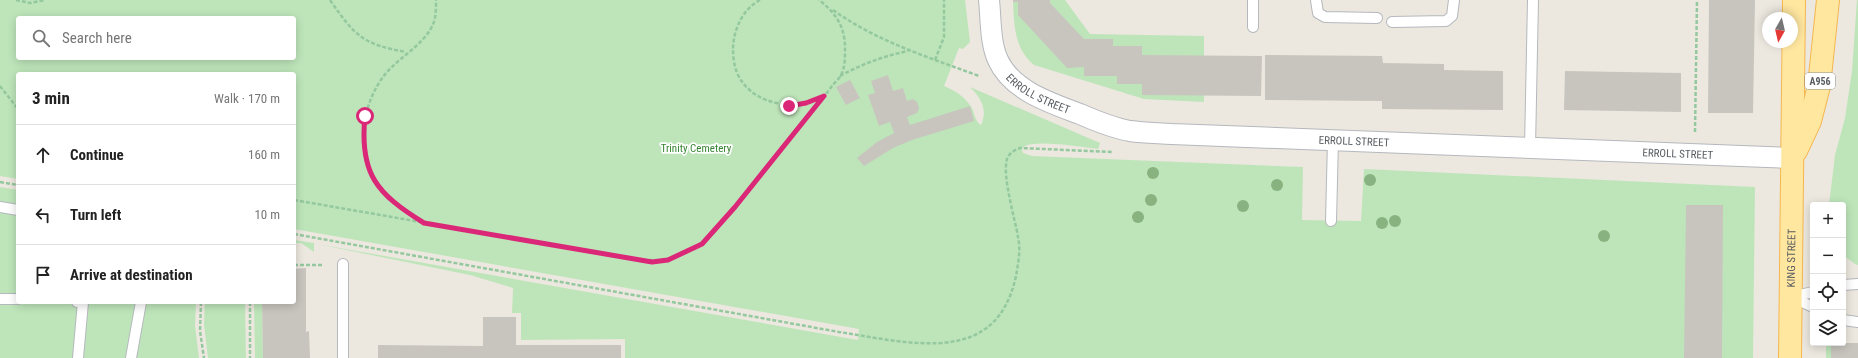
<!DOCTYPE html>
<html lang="en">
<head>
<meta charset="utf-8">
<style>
  :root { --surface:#fff; --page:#f6f6f6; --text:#222; --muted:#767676; --line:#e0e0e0 }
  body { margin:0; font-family:"Roboto Condensed",sans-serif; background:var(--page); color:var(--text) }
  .controls { position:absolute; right:12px; bottom:12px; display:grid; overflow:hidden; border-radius:4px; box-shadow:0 2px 10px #0003 }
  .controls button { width:36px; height:36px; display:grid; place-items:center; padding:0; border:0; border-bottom:1px solid var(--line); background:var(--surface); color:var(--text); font:20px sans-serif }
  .compass { position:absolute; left:1762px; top:12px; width:36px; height:36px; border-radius:50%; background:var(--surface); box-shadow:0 2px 10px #0003; rotate:188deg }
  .stop { position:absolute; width:12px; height:12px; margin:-9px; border:3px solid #db2777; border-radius:50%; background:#fff }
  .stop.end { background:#db2777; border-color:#fff; box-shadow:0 1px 4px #0008 }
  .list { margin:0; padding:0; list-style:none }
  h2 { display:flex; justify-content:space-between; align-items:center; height:52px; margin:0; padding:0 16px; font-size:17px }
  h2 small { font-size:13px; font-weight:400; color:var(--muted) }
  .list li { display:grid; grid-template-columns:26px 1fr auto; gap:12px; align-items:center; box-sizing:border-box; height:60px; padding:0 16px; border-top:1px solid var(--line) }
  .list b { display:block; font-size:15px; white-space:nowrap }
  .list em { font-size:13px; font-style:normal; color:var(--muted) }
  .icon { flex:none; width:22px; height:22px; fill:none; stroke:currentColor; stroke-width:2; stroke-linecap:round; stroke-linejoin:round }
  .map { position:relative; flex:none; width:1858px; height:358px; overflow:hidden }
  .search { position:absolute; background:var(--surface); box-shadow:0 2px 10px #0003; left:16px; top:16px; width:280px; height:44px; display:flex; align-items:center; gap:10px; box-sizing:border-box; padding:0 14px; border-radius:4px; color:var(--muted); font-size:15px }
  .panel { position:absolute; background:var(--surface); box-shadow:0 2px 10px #0003; left:16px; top:72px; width:280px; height:232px; border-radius:4px }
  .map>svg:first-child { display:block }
  .green { fill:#bee5ba; fill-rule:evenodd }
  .building { fill:#c8c5be }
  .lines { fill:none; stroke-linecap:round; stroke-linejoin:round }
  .lane-casing { stroke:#b5b8bd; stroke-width:12 }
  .street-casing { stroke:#b5b8bd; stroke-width:22 }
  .primary-casing { stroke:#f5b64f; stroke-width:24 }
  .path { stroke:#94c89e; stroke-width:2.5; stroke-dasharray:4 2; stroke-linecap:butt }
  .lane { stroke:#fff; stroke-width:10 }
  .street { stroke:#fff; stroke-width:20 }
  .primary { stroke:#ffe7a0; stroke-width:22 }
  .tree { fill:#88b280 }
  .route { stroke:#db2777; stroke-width:5 }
  .labels { text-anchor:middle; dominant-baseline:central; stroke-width:3.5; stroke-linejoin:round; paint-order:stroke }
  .shield { fill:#fff; stroke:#8a8e90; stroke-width:1 }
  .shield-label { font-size:10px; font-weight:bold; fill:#585d61 }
  .street-label { font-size:11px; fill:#585d61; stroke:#fff }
  .park-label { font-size:11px; fill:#368532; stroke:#fff }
</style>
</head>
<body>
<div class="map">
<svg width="1858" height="358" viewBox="0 0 1858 358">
  <rect width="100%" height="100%" fill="#ece8df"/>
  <path class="green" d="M 0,0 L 965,0 L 970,42 L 963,49 L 959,48 L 944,86 C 956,91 965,97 972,108 C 975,115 975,121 981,125 C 988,109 981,98 970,87 L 1100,143 L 1098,149 C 1080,147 1040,140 1025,146 L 1022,149 L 1023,153 L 1032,156 L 1303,167 L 1302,220 L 1361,221 L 1364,169 L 1755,187 L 1753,358 L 625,358 L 625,339 L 521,340 L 521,313 L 512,313 L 513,288 L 470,275 L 317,244 L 858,340 L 859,329 L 294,229 L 294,74 L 18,74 L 18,179 L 0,176 ZM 18,18 L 294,18 L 294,58 L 18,58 Z
    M 1013,0 L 1065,0 L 1090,34 L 1204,36 L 1204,102 L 1144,99 L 1034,65 C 1014,49 1014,24 1013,0 Z
    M 1857,0 L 1858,0 L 1858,265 L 1855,264 L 1843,255 L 1843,205 L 1829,205 L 1835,155 L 1845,118 L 1852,71 Z
    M 0,187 L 18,190 L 18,302 L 196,302 L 195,326 L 199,358 L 0,358 Z
    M 294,240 L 314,243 L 314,252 L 301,243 L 294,243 Z
    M 205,302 L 245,302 L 246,358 L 208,358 L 204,324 Z
    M 254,304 L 262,304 L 263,358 L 255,358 Z
    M 1831,343 L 1831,358 L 1826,358 L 1826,347 Z"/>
  <path class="building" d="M 1013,0 L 1050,0 L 1050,3 L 1084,39 L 1113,39 L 1113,46 L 1142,46 L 1142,55 L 1262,56 L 1261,96 L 1142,95 L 1142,84 L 1117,84 L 1117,76 L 1084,76 L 1084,67 L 1067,68 L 1018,15 L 1018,2 L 1013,2 Z
    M 1709,0 L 1755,0 L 1753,113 L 1708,113 Z
    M 1265,55 L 1382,56 L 1383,63 L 1444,64 L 1444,70 L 1503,71 L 1503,110 L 1382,109 L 1382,101 L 1265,100 Z
    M 1565,71 L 1681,73 L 1681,112 L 1564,110 Z
    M 888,75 L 893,91 L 903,88 L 907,101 L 913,99 L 917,102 L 919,108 L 917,113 L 907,117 L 910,125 L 970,106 L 974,121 L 912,140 L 893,148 L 864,166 L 857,158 L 877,142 L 894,133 L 890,122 L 879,126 L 868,95 L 875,93 L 871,81 Z
    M 850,80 L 860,98 L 846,105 L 836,87 Z
    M 1686,205 L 1723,205 L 1722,358 L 1684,358 Z
    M 306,268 L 306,332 L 309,331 L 310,358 L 263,358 L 262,302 L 294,302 L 294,269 Z
    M 483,317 L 516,317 L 516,345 L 621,345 L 621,358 L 378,358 L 378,345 L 483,346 Z
    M 1831,343 L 1858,343 L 1858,358 L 1831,358 Z"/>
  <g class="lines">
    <g class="lane-casing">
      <path id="lane" d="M 1316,0 L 1318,13 L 1325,17 L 1377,18
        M 1392,22 L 1446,21 L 1452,16 L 1454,0
        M 1253,27 L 1253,0
        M 1530,147 L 1533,0
        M 0,207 L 18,210
        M 1331,221 L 1333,140
        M 343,264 L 343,358
        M 1843,285 L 1858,284
        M 1791,297 L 1813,307
        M 1791,297 L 1813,292
        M 0,299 L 18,299
        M 77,302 L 83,302 L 78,358
        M 1843,320 L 1858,322
        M 131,358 L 141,302"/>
    </g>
    <g class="street-casing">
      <g id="street">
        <path id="s1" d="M 989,0 C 991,19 990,43 998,60 C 1012,91 1051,103 1080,114 C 1096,121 1113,128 1130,131 C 1144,133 1158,133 1172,134 L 1792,158"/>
      </g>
    </g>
    <g class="primary-casing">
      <g id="primary">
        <path d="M 1796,151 L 1810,121 L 1819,86 L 1828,0"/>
        <path id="s2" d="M 1790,358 L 1794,0"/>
      </g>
    </g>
    <path class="path" d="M 16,0 L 30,3 L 45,0
      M 330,0 C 355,36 362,44 406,52
      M 760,0 C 743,9 734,28 733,48 C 733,56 734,67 738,75 C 753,105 795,112 823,96 C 827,94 830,88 833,85 C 835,82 839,79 841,75 C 845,68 845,57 845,48 C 845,27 836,13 819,0
      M 833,10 C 878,42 928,57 979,76
      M 935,60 L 944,37 L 944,0
      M 840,76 C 862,64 884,56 908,51
      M 0,86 L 18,109
      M 1695,132 L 1697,0
      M 0,182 L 18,185
      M 294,200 L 634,259 C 668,263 690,256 715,231 L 824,96
      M 422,222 C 405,211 390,201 378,185 C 353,153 362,101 387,72 C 402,55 430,41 435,18 C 436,12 436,6 436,0
      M 294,234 L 839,332 C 872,337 907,345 941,343 C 985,340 1007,317 1016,276 C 1018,264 1021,250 1018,237 C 1015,218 1002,177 1007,159 C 1009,153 1015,150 1020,148 L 1113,152
      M 294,265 L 324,265
      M 201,302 L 200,331 L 204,358
      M 250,302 L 250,358"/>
    <use href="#lane" class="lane"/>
    <use href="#street" class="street"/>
    <use href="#primary" class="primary"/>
  </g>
  <g class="tree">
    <circle cx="1153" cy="173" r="6"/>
    <circle cx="1370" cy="180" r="6"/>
    <circle cx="1277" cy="185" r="6"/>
    <circle cx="1151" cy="200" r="6"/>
    <circle cx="1243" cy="206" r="6"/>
    <circle cx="1138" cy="217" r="6"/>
    <circle cx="1395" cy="221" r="6"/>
    <circle cx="1382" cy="223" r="6"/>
    <circle cx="1604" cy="236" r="6"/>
  </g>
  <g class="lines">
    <path class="route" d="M 365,116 C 359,174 377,194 424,223 L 652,262 L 668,260 L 702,244 L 735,207 L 824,96 L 806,103 L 789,106"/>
  </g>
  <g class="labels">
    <rect class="shield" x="1805" y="73" width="30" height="16" rx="3"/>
    <g class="shield-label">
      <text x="1820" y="81">A956</text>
    </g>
    <g class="street-label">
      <text stroke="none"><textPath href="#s1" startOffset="115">ERROLL STREET</textPath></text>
      <text stroke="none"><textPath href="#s1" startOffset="439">ERROLL STREET</textPath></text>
      <text stroke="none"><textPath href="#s1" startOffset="763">ERROLL STREET</textPath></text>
      <text stroke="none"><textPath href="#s2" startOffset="100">KING STREET</textPath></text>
    </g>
    <g class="park-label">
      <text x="696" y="148">Trinity Cemetery</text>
    </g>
  </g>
</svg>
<div class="controls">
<button>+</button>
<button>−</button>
<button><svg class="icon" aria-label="locate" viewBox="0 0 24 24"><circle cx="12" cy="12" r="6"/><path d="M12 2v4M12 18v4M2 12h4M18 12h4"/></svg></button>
<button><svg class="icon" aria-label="layers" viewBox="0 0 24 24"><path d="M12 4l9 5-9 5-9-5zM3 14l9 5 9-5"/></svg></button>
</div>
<svg class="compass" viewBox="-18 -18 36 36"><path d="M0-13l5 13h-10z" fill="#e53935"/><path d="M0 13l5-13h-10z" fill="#767676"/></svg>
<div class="stop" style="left:365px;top:116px"></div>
<div class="stop end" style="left:789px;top:106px"></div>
<div class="search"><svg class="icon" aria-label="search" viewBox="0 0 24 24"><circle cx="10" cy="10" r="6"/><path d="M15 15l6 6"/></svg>Search here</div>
<section class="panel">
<h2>3 min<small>Walk · 170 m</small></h2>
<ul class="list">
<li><svg class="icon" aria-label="ahead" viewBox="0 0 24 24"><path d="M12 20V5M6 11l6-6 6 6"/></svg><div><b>Continue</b></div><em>160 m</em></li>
<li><svg class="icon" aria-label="left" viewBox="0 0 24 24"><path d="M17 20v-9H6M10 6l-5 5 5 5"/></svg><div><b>Turn left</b></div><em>10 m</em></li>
<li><svg class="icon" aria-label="arrive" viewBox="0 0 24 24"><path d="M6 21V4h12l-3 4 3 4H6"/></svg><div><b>Arrive at destination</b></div></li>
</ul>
</section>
</div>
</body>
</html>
